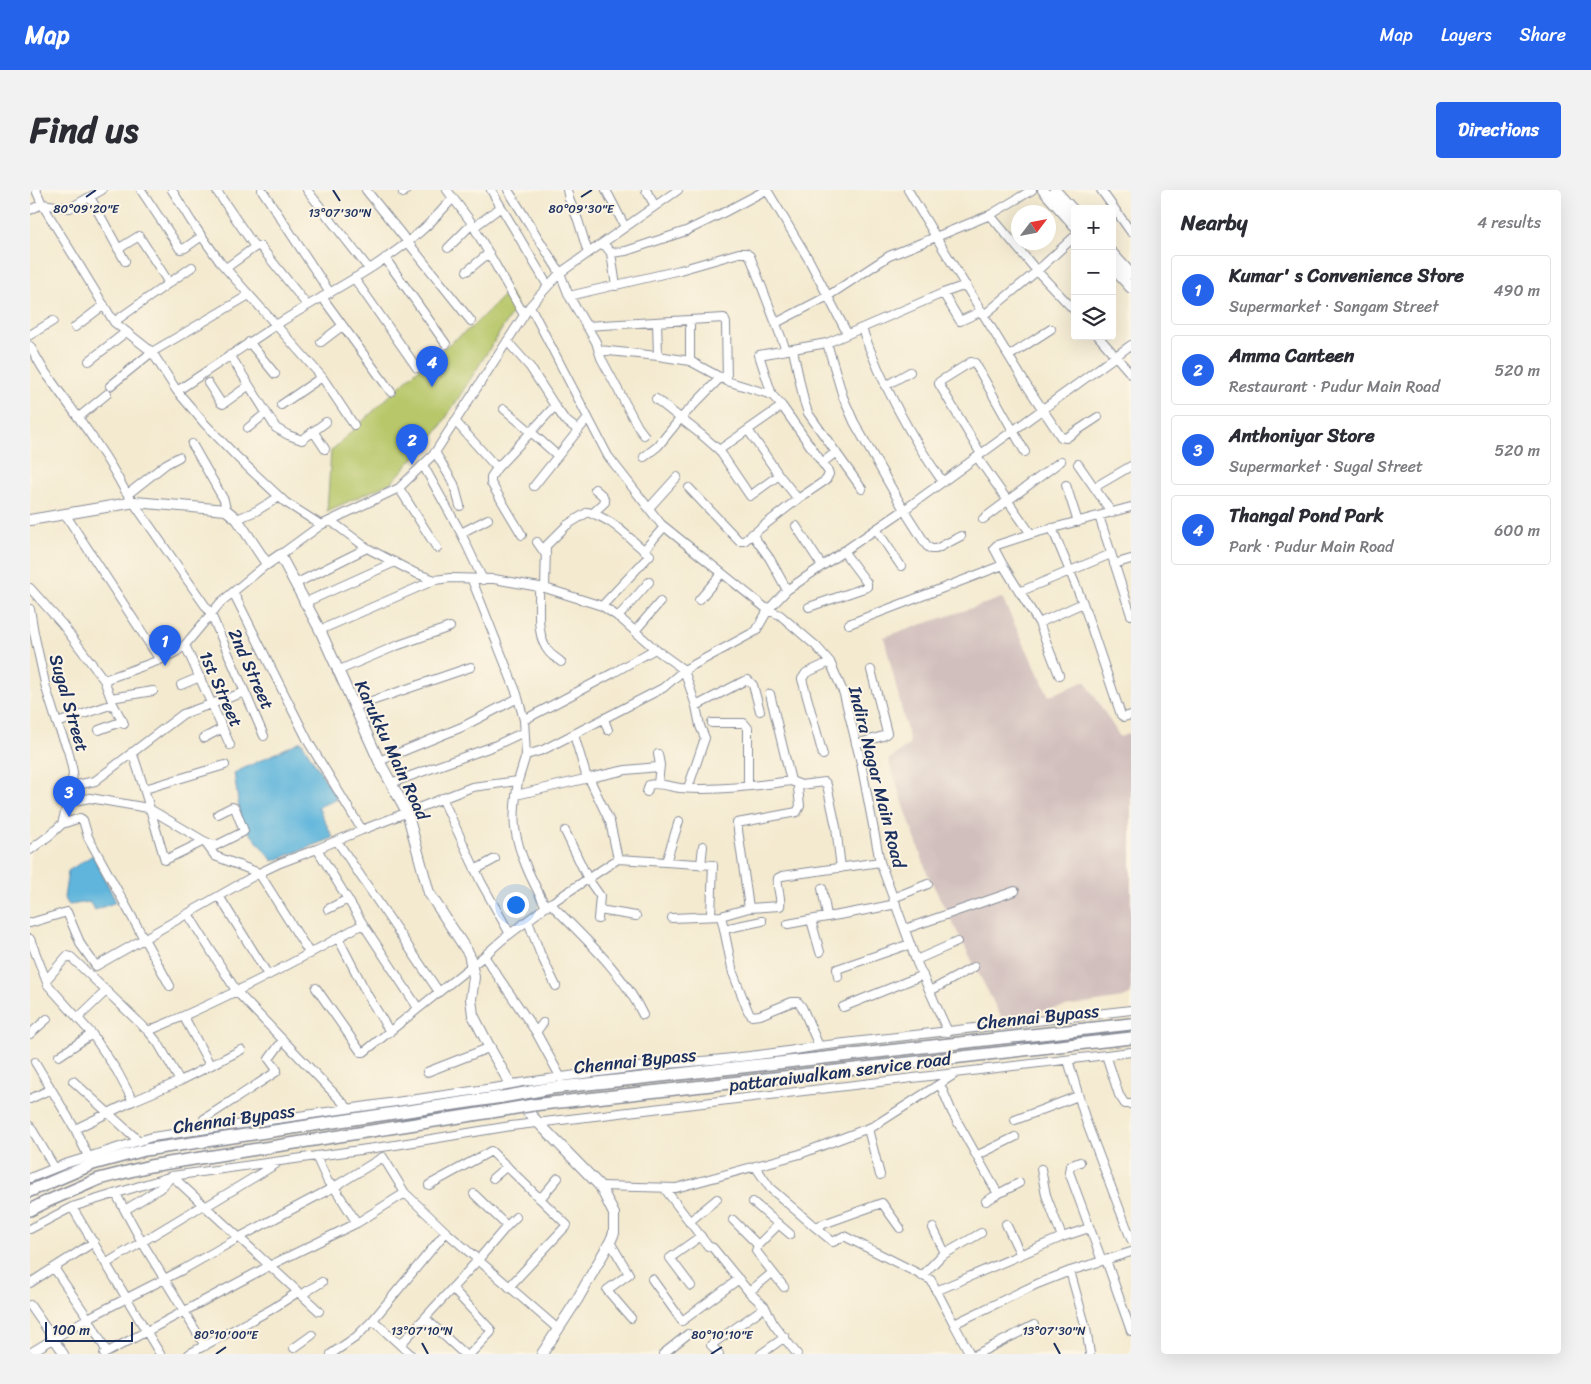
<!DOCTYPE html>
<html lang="en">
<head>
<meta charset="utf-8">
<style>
  :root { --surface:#fff; --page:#f2f2f3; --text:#2b2b33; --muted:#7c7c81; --line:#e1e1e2; --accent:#2563eb }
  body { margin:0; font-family:Sriracha,sans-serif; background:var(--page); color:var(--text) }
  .controls { position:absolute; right:15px; top:15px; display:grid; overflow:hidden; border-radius:5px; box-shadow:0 5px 20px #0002 }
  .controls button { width:45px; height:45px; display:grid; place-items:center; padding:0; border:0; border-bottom:1px solid var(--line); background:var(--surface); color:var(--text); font:25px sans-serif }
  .compass { position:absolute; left:981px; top:15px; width:45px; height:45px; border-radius:50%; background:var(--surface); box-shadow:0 5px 20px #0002; rotate:58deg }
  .scale { position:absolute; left:15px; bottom:12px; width:88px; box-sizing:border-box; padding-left:5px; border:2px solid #1b2f5e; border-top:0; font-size:14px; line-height:18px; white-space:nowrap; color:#1b2f5e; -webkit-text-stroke:4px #fcf5e5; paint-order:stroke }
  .you { position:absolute; left:485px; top:714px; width:18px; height:18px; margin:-12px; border:4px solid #fff; border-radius:50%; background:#1a73e8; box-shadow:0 0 0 8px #1a73e833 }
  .badge { display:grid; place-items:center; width:32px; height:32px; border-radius:50%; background:var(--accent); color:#fff; font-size:16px; font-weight:700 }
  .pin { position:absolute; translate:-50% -41px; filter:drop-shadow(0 1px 2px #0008) }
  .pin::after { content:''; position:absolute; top:26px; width:18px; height:15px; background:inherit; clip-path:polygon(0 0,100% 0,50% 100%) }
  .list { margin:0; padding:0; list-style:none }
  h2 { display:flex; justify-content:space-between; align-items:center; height:65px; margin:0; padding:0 20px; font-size:21px }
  h2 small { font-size:16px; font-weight:400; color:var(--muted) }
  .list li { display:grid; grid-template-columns:32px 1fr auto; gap:15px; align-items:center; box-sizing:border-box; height:70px; margin:0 10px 10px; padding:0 10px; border:1px solid var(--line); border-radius:5px }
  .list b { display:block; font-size:19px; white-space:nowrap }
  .list p { margin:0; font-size:16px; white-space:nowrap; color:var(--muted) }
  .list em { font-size:16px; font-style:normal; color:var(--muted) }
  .icon { flex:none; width:28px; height:28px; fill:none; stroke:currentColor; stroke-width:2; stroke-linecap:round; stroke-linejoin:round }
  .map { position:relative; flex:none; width:1101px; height:1164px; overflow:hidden; border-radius:5px }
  header { display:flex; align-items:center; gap:30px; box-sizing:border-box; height:70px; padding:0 25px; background:var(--accent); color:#fff }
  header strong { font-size:24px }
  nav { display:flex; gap:28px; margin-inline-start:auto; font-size:18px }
  .intro { display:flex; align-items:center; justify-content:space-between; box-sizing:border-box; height:120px; padding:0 30px }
  h1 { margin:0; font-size:35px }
  .button { padding:12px 22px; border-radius:5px; background:var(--accent); color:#fff; font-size:18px; font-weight:700 }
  main { display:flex; gap:30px; padding:0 30px }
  aside { flex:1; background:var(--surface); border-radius:5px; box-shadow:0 5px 20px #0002 }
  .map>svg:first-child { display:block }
  .industrial { fill:#d1bfbd }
  .green { fill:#b8c76a; stroke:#6a7b64 }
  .water { fill:#5fb5dc; stroke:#3d729d }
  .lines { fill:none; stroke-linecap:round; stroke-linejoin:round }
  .minor-casing { stroke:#888c97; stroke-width:10 }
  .major-casing { stroke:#888c97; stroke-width:12 }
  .highway-casing { stroke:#888c97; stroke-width:14 }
  .minor { stroke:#fff; stroke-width:8 }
  .major { stroke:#fff; stroke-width:10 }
  .highway { stroke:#fff; stroke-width:11 }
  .highway-bridge-casing { stroke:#888c97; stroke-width:14; stroke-linecap:butt }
  .highway-bridge { stroke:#fff; stroke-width:11 }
  .ticks { fill:none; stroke:#1b2f5e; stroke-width:2 }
  .labels { text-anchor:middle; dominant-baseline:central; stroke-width:4; stroke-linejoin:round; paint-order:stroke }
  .street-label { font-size:18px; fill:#1b2f5e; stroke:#fcf5e5 }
  .ticks-label { font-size:12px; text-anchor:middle; fill:#1b2f5e; stroke:#fcf5e5; stroke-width:4; stroke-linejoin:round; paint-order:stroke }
</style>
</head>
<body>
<header>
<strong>Map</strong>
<nav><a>Map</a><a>Layers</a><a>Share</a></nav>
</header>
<div class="intro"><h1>Find us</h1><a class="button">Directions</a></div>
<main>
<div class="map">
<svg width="1101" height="1164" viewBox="0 0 1101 1164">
  <rect width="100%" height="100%" fill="#fcf5e5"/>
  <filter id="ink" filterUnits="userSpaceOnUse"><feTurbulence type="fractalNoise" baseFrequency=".02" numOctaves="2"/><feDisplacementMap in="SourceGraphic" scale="10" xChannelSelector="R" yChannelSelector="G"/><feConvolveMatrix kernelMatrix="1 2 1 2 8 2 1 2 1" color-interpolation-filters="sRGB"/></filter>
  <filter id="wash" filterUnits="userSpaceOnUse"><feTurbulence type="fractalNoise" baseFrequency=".0096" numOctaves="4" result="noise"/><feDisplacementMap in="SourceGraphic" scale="20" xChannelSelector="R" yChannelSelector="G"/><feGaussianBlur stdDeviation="1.12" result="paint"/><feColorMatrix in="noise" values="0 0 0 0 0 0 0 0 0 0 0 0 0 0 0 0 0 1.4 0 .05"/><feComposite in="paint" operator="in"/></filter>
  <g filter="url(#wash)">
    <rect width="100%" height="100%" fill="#f4ead0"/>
    <path class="industrial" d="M 972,408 L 1019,506 L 1055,491 L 1090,547 L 1101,543 L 1101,804 L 1093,808 L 971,827 L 898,685 L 858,570 L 880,554 L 854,447 Z"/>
    <path class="green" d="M 478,101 L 487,115 L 407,242 L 362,292 L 297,321 L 301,261 L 400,168 L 442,137 Z"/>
    <path class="water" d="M 271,551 L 307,609 L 288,617 L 303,648 L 243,671 L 211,632 L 204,583 Z
      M 63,665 L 86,712 L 65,720 L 59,712 L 39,715 L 34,708 L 38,681 Z"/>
  </g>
  <g filter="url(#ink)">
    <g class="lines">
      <g class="minor-casing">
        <path id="minor" d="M 6,0 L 12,14 L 84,132 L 122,162 L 147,201 L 175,234 L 207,267 L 255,312 L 291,335
          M 111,0 L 150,59 L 155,58 L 172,46
          M 142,0 L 161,31 L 190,72 L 246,135 C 294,104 348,79 391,41 C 403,31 413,19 423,8
          M 186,0 L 225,57 L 230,56 L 277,115
          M 232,0 L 300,103
          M 277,0 L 339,79
          M 336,0 L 441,131
          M 417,0 L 441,32 L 494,125
          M 461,0 L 518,96
          M 478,0 L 530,83 L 539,106 L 566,152 L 571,168 L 608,237 L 614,245
          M 537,0 L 539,9 L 548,30 L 558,63
          M 576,0 L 595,37
          M 616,0 L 625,16
          M 737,0 L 779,70 L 817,143
          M 878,0 L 906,47 L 997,196 L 1031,247 L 1036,248 L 1068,227
          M 1071,0 L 1101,42
          M 373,3 L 376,0
          M 60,7 L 95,71
          M 0,20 L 12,14 L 40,18 L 72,0
          M 960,25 L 1002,0
          M 444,37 L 471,17
          M 573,53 L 581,63 L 596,61 L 656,41 L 689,25 L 736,0
          M 418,58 L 442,34
          M 581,63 L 586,96
          M 355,68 L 416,154
          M 196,78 L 225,57
          M 437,81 L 459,63
          M 324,88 L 387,178
          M 139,93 L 162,77
          M 913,103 L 930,131 L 952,121
          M 539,106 L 650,80 L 709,63 L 716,63 L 720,66 L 756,160
          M 292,107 L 361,202
          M 500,116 L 578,266 L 631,334 L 738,420 L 757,400 L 874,320 L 1101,155
          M 954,125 L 1007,81 L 1045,46
          M 660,130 L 660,171
          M 84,132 L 139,93 L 109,46 L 88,59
          M 627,132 L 628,166
          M 746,133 L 798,106 L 859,66 L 960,25 L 1007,81 L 1045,121
          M 556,136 L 694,128 L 696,133 L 697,191
          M 45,137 L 74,115
          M 832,139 C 852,193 879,245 913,292
          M 0,145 L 23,131
          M 1068,146 L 1101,184
          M 477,151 L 500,177 L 525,216 L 501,242 L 528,266
          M 219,152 L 245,184
          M 291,152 L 312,136
          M 797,153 L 813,207 L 824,232 L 874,320 L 897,356 L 901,359 L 906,359 L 931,346
          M 0,156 C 6,166 11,177 18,186 C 45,224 72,257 94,299 L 181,424 L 234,546
          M 569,160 L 628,166 L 660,171 L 697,191 L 742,205 L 729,165 L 797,153 L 913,103 L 936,95
          M 763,160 L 774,211 L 778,223 L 832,299
          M 200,165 L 246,238 L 258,245 L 272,250 L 296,232
          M 979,166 L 1021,139
          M 59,171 L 96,142
          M 178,193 L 191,213 L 193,214 L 218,196
          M 80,196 L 122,162 L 219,105
          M 855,196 L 880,182
          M 147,201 L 246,135 L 292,187 L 324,235
          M 626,209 L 673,246 L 689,260 L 720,306 L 749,285
          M 251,215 L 292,187
          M 525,216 L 535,230 L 548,240
          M 49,227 L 77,204
          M 425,231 L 467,278 L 461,287 L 461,293 L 492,345
          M 218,238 L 236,223
          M 718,240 L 749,285 L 768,309 L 796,290 L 799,284 L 798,281 L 752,216
          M 283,241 L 295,259
          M 162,254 L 194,310 L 196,320
          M 689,260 L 752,216 L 742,205
          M 405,262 L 424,294 L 430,316
          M 951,264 L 909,194 L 909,192 L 941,172 L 945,173 L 995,262
          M 614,267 L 628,256 L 650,229 L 691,187
          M 792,273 L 806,262
          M 1048,274 L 1082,323
          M 393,275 L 431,343 L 458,329
          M 467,278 L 501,242 L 474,219
          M 1036,295 L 1048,332
          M 504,296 L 558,228
          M 1065,297 L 1101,276
          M 369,298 L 407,358
          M 659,298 L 709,351 L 714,351 L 768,309
          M 98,304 L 136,274 L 149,267
          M 619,318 L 647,287
          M 35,324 L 130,470
          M 562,324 L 575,312 L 573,306 L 565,299
          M 1069,326 L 1101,425
          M 207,329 L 226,321 L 249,307
          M 953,329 L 1031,271
          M 301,331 L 337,358 L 385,383 L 405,390 L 420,388 L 464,389 L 515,398 L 572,416 L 590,428 L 625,459 L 654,480 L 726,441 L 738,420 L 750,425 L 786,456 L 800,472 L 814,504 L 831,573 L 850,672 L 887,773 L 918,842
          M 766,336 L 792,376
          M 1022,338 L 1053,413 L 1091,525 L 1094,527 L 1101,525
          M 846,339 L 871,376
          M 431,343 L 453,390
          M 722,344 L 740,369 L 757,400
          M 1001,344 L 1101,317
          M 507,352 L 516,365
          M 614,360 L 634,337
          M 250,365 L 291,335 L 369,298 L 404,264 L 500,116 L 530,83 L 648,0
          M 1084,374 L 1101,369
          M 973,375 L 1009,433 L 1029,485
          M 265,394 L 337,358
          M 509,397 C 510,417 505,446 519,462 C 522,466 528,469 531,472
          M 0,398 L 32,434 L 74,490 L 83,514 L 27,533
          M 515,398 L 516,356 L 537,335 L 558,322 C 587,331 597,348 620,365 L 572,416
          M 203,402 L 279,553 L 332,640 L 442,597 L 488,591 L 496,565 L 494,530 L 487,504 L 442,390
          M 989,402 L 1081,364
          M 669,410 L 692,383
          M 274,413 L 365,372
          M 779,417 L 837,397 L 837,393 L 813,361
          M 0,419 L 4,443 L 16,498 L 27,533 L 38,560 L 43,582 L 41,600 L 32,634 L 20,645 L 0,660
          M 588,427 L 619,392
          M 1009,433 L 1053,413
          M 819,434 L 973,375 L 964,358 L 967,355 L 1001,344 L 947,267
          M 290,440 L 405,390
          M 605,441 L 630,412
          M 155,455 L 200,555
          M 307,481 L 366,456 L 420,437
          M 74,490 L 130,470 L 146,462 L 155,455 L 191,412 L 237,374
          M 151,495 L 170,487
          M 740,504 L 761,591
          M 81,508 L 123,501
          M 83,514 L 94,534
          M 666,516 L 714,491 L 718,490 L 723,495 L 730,521
          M 324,517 L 441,477
          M 574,529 L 578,540
          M 494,530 L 583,483 L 625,459
          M 682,533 L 714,533 L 718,538 L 718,596
          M 69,540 L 93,531
          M 544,545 L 557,588
          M 174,548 L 193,538
          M 826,554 L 853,546 L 857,543 L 841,480
          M 102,562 C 115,598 124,634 135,670 L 174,651 L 185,656 L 213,642 L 214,641 L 205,618 L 202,617 L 188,624
          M 496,565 L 513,560 L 633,498 L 654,480 L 666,516 L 670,536 L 675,548 L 658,598
          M 793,565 L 772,489 L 776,483 L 800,472
          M 349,571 L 432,537 L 488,508
          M 559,588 L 596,580 L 628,577
          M 488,591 C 486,606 483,622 485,638 C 489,666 503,692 516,717
          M 361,593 L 464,556 L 494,542
          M 628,594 L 630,575 L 628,564
          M 42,596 L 65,591 L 153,524 L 215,502
          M 115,599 L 195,575
          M 617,602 L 619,595 C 626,592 642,597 650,598 C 687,601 724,596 761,591 L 771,595 L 795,592 L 797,595 L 806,637 L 811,678
          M 486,605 L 559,588 L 580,632 L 588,669
          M 412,608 L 451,692 L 480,744
          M 38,612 L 60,608 L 118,618 L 174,651 L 185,666 L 229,683
          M 32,634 L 50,628 L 53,630 L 58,647 L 140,796
          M 535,641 L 558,689 L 570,706 L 568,729
          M 307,651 L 409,802
          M 287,659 L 332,640
          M 636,672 L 649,631
          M 671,675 L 673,656
          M 445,680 L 465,669
          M 229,683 L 280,764
          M 792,698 L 797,726
          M 189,706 L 238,785
          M 863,708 L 898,694
          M 520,713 C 554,748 592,781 613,825
          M 719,718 L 707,633 L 767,622 L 770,616 L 768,598 L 771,595
          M 298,719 L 318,709
          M 569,720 L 606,726
          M 158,724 L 207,802 L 318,918
          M 691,726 L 719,718 L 750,716 C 752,707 746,697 748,688 L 752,686 L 850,672
          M 642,728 L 691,726 L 694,739
          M 781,730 L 790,762
          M 498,731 L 510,763 L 526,796
          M 732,731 L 694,739 L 703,783 L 718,821 L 722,826 L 730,825 L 762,812 L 768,812 L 772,817 L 789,856
          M 0,733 L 37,722 L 51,755 L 66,776 L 229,683 L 250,673 L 287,659 L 333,734 L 388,818
          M 758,734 C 794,727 830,722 866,714
          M 875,739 L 985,701
          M 308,748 L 338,806 L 360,842
          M 0,749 L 18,795 L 62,844 L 87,881 L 103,911 L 150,891 L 211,860
          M 454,766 L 506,842 L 531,888
          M 886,770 L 927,752
          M 808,787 L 807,779 L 810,778 L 880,754
          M 16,790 L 37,766 L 41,767 L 118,841 L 128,853 L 150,891
          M 286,798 L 331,862 L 334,862 L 454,766 L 472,750 L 518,715 L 588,669 L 683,675 L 681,725
          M 900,801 L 944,777
          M 813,817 L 893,785
          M 49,827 L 76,801
          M 154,827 L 180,875
          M 118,841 C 192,811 263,773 333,734
          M 506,842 L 513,833
          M 0,844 L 17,829
          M 1076,865 L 1089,905 L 1095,914 L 1101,914
          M 29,866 L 62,844
          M 1038,870 L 1056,931 L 1101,1049
          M 5,872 L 45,939
          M 397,882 L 461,857
          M 43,891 L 109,951
          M 910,894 L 922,922 L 968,1004 L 989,993
          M 0,909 L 21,899
          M 174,929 L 246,882 L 247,880 L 239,869 L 253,850
          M 985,930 L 1048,906
          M 0,936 L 24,977
          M 838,939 L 850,985
          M 948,965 L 985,947
          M 58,966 L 45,939 L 103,911
          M 1050,972 L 1040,976 L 1039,982 L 1072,1071
          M 725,976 L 740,998 L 785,1037
          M 0,988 L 35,974 L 122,947 L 470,897 L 481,894 C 533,887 585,879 637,874 C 688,870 739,865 789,856 L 1101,820
          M 463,988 L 477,976
          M 399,995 L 461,961 L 537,1035 L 479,1097
          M 570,996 L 646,998 L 770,964 L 844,936 L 925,884
          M 635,999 L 678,1056 L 683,1058 L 719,1102 L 735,1117 L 744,1135 L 767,1164
          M 375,1003 L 416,1042 L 528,1139
          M 86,1004 L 112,1052 L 175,1156
          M 510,1009 L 528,988
          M 956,1011 L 968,1004
          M 723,1012 L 760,1044
          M 42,1017 L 130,1164
          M 175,1017 L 246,974
          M 95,1020 L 132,997 L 142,986 L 289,1121
          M 703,1030 L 728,1055
          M 659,1032 L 687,1009
          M 749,1034 L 728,1055 L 726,1061 L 754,1097
          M 976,1034 L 990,1063
          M 477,1036 L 486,1027
          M 870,1038 L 852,1013 L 785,1037 L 803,1052 L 814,1046 L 901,1090 L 924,1134 L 1007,1094 L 1040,1081 L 1101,1062
          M 903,1038 L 915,1063
          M 0,1039 L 42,1017 L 142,986 L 359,956 L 481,936 L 1101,862
          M 1032,1047 L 1059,1038
          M 580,1052 L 599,1084 L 577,1100 L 601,1128
          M 1076,1070 L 1101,1141
          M 77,1073 L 173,1015
          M 24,1078 L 58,1128 L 77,1162
          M 1040,1081 L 1056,1138 L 1060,1164
          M 892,1086 L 911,1066 L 951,1043
          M 622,1089 L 652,1131 L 709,1089
          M 0,1093 L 64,1052
          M 661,1096 L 640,1068 L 671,1046
          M 422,1098 L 461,1140 L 461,1142 L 440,1164
          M 906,1101 L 1032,1047 L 1016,1005 L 1011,979
          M 719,1102 L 742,1083
          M 271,1105 L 292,1092
          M 0,1115 L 34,1164
          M 395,1128 L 434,1164
          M 924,1134 L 940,1164
          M 370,1155 L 448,1070 L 477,1036 L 444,1004
          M 264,1158 L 282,1145
          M 0,1163 L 58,1128 L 154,1079 L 210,1047 L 304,997 L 298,992 L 286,966
          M 74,1164 L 239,1076 L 327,1033 L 375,1003 L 353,967 L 304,997 L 327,1033
          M 159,1164 L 242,1119 L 268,1102
          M 301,1164 L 326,1147 L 343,1130
          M 380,1164 L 343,1130 L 416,1042
          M 633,1164 L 658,1144
          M 689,1164 L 681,1155 L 735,1117
          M 731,1164 L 755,1147
          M 947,1164 L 1004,1135"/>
      </g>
      <g class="major-casing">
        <path id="major" d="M 1013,0 L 1045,36
          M 1025,0 L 1045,22
          M 1082,63 L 1101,84
          M 1082,77 L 1101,98
          M 0,330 L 105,312 L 196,320 L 207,329 L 237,374 L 250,365 L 290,440 L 349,571 L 377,622 L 399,703 L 439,764 L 444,787 L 441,809 L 443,825 L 462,862 L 494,918 L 570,996 L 584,1024 L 584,1043 L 580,1052 L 547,1110 L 512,1164"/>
      </g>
      <g class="highway-casing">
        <path id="highway" d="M 500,902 L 522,898 L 1101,834
          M 503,915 L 1101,848
          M 0,1001 L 63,974 L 115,960 L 472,907
          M 0,1020 L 18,1011 L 69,989 L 120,976 L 474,920"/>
      </g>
      <use href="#minor" class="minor"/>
      <use href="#major" class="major"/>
      <use href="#highway" class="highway"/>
      <g class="highway-bridge-casing">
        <path id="highway-bridge" d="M 472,907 L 500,902
          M 474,920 L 503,915"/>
      </g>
      <use href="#highway-bridge" class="highway-bridge"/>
    </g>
  </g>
  <path class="ticks" d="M 303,0 L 310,11M 56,7 L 66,0M 551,7 L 562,0M 392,1153 L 398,1164M 1024,1153 L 1030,1164M 186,1164 L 196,1157M 681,1164 L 692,1157"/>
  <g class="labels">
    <g class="street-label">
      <text transform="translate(221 479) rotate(66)">2nd Street</text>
      <text transform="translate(191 499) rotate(66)">1st Street</text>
      <text transform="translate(39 513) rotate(74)">Sugal Street</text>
      <text transform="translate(362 560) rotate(65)">Karukku Main Road</text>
      <text transform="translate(847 587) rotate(76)">Indira Nagar Main Road</text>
      <text transform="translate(1008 827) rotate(-6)">Chennai Bypass</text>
      <text transform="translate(605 871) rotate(-6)">Chennai Bypass</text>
      <text transform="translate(810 882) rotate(-7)">pattaraiwalkam service road</text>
      <text transform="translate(204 929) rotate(-8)">Chennai Bypass</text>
    </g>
  </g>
  <g class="ticks-label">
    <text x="56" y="23">80°09'20"E</text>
    <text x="551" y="23">80°09'30"E</text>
    <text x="310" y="27">13°07'30"N</text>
    <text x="392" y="1145">13°07'10"N</text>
    <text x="1024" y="1145">13°07'30"N</text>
    <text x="196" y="1149">80°10'00"E</text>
    <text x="692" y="1149">80°10'10"E</text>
  </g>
</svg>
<div class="controls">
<button>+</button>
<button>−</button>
<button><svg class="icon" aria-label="layers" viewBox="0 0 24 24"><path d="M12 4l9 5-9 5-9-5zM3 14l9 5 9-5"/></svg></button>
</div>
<svg class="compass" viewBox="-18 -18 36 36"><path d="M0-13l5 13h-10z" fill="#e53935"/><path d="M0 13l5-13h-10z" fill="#7c7c81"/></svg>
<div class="scale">100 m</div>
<div class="you"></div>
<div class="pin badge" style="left:135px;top:476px">1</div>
<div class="pin badge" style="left:382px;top:275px">2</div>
<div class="pin badge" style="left:39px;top:627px">3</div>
<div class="pin badge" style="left:402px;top:197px">4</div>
</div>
<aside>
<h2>Nearby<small>4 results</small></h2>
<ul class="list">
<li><span class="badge">1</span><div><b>Kumar' s Convenience Store</b><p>Supermarket · Sangam Street</p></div><em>490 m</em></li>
<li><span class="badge">2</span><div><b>Amma Canteen</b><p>Restaurant · Pudur Main Road</p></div><em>520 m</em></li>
<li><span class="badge">3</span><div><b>Anthoniyar Store</b><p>Supermarket · Sugal Street</p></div><em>520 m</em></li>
<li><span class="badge">4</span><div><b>Thangal Pond Park</b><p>Park · Pudur Main Road</p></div><em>600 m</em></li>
</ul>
</aside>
</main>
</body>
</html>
